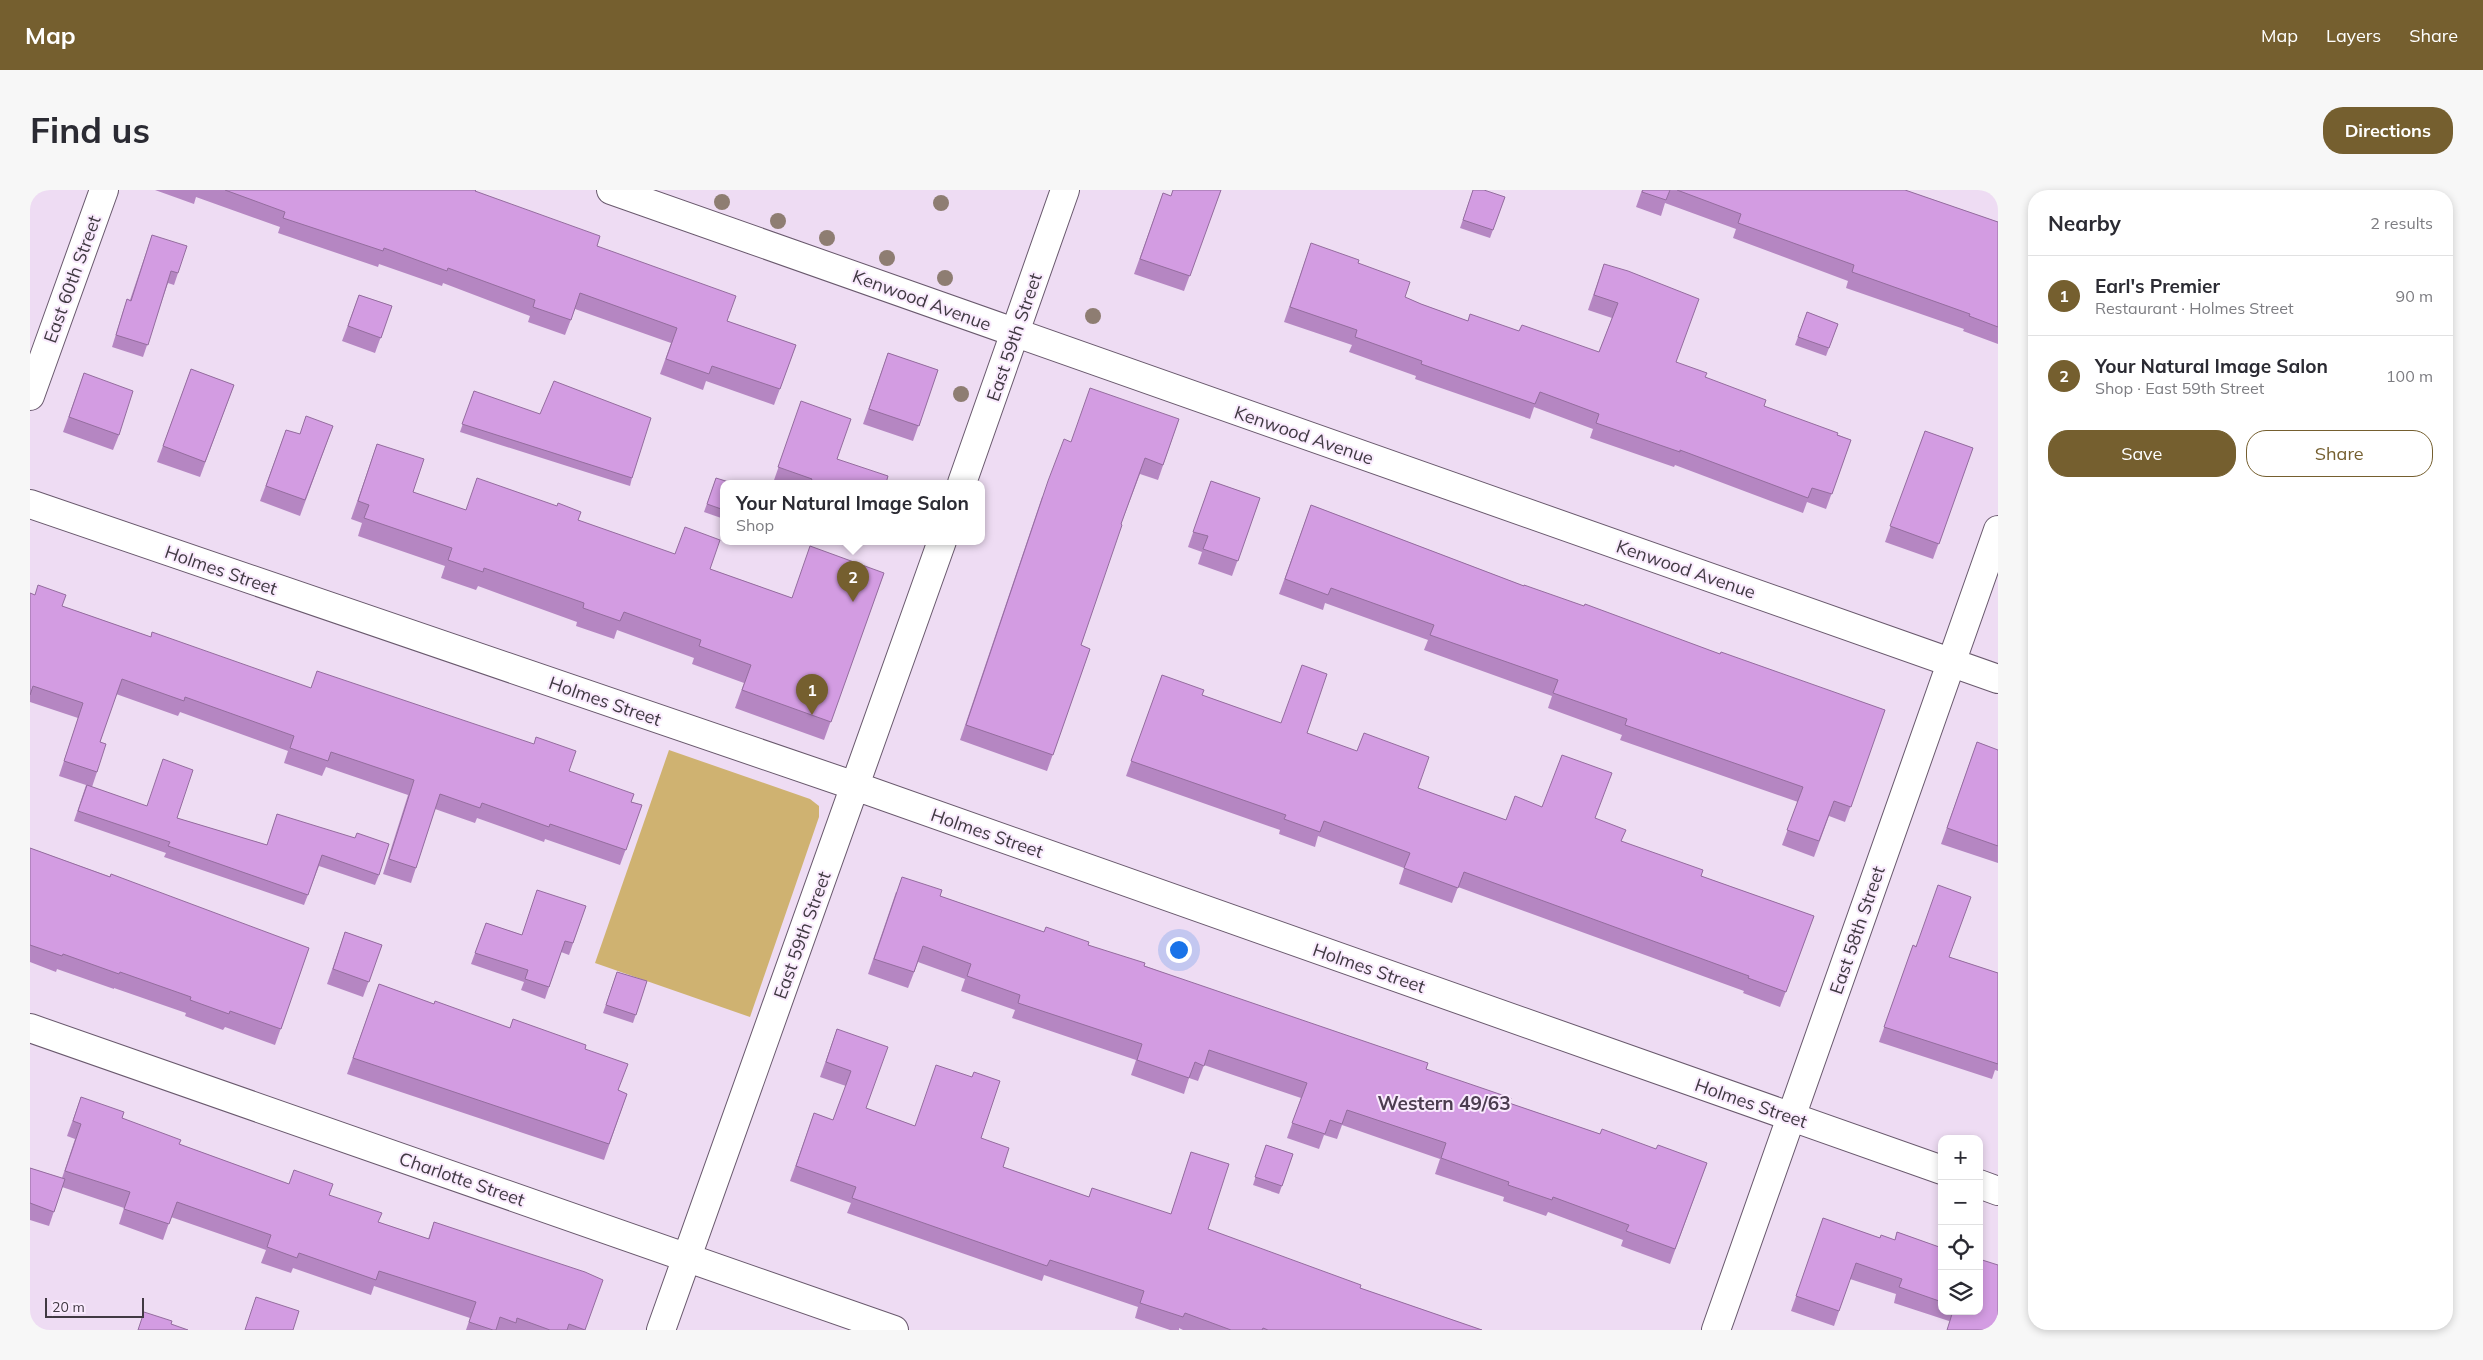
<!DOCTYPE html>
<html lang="en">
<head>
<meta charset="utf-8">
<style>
  :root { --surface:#fff; --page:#f7f7f7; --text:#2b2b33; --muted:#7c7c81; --line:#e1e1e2; --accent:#755f2f }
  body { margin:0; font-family:Mulish,sans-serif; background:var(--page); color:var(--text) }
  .controls { position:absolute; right:15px; bottom:15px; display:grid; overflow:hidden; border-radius:10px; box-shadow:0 2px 8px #0003 }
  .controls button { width:45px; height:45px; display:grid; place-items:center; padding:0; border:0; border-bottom:1px solid var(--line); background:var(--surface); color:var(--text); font:25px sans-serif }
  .scale { position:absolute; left:15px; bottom:12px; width:99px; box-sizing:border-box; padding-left:5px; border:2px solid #403942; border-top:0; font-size:14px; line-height:18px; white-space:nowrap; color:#403942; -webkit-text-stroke:4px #f9eafd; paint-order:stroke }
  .you { position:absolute; left:1148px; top:759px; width:18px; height:18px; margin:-12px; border:4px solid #fff; border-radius:50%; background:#1a73e8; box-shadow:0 0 0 8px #1a73e833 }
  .badge { display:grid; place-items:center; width:32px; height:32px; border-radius:50%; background:var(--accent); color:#fff; font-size:16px; font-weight:700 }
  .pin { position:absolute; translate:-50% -41px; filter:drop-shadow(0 1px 2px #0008) }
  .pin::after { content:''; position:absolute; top:26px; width:18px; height:15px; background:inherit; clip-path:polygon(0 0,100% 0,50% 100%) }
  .popup { position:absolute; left:690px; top:290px; width:265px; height:65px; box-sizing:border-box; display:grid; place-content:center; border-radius:10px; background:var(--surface); filter:drop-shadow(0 1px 4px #0005); font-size:16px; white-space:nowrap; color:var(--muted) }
  .popup b { font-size:19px; color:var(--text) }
  .popup::after { content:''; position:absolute; left:50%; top:100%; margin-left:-10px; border:10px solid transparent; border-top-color:var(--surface) }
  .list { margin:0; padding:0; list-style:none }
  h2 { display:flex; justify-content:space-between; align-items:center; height:65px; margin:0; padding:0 20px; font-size:21px }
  h2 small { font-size:16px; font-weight:400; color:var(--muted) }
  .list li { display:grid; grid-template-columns:32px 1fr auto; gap:15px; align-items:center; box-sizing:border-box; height:80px; padding:0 20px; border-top:1px solid var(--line) }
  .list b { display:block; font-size:19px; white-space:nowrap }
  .list p { margin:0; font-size:16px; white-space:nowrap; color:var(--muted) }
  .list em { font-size:16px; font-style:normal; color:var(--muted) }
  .actions { display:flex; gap:10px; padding:15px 20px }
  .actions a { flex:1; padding:11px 0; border:1px solid var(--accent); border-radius:20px; text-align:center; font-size:18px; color:var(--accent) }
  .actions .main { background:var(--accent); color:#fff }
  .icon { flex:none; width:28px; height:28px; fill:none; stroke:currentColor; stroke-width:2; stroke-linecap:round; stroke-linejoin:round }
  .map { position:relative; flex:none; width:1968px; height:1140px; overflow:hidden; border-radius:20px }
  header { display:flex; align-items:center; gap:30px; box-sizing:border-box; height:70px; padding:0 25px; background:var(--accent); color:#fff }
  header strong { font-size:24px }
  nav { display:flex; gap:28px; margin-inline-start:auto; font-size:18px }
  .intro { display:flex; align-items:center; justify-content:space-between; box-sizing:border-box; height:120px; padding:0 30px }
  h1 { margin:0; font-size:35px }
  .button { padding:12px 22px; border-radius:20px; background:var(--accent); color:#fff; font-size:18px; font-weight:700 }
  main { display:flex; gap:30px; padding:0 30px }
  aside { flex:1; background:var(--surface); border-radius:20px; box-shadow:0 2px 8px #0003 }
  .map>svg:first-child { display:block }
  .green { fill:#cfb271 }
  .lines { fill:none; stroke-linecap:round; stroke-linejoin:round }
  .minor-casing { stroke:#69596d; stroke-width:30 }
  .minor { stroke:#fff; stroke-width:28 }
  .tree { fill:#8e7d72 }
  .wall { fill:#b586c2 }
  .building { fill:#d39ce2; stroke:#946d9e }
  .labels { text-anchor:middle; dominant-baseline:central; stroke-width:4; stroke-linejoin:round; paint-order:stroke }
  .street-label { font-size:18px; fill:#403942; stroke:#f9eafd }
  .neighbourhood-label { font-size:19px; font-weight:bold; fill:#4c3d50; stroke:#f9eafd }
</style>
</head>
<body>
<header>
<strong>Map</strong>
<nav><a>Map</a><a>Layers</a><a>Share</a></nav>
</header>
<div class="intro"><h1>Find us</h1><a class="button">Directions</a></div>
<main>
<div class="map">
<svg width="1968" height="1140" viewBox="0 0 1968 1140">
  <rect width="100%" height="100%" fill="#eedcf3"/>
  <path class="green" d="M 639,560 L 780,609 L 789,616 L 789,627 L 720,827 L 565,773 Z"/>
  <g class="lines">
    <g class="minor-casing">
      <path id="minor" d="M 581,0 L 1968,489
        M 0,206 L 74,0
        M 932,293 L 1035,0
        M 0,314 L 825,596 L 1912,980
        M 0,838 L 864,1140
        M 1949,994 L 1968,1001
        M 631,1140 L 912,351
        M 1686,1140 L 1968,340"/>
    </g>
    <use href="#minor" class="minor"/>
  </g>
  <g class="tree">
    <circle cx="692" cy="12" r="8"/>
    <circle cx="911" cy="13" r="8"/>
    <circle cx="748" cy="31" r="8"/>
    <circle cx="797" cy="48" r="8"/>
    <circle cx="857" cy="68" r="8"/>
    <circle cx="915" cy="88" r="8"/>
    <circle cx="1063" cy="126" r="8"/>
    <circle cx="931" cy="204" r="8"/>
  </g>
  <path class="wall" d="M 125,0 L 446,0 L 445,1 L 567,56 L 697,131 L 766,155 L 744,215 L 676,191 L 673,200 L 630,184 L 641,153 L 545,119 L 535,145 L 498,132 L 500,126 L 413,93 L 412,96 L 349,74 L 348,77 L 248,43 L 250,37 L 166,7 L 164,14 Z
    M 1191,0 L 1154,101 L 1104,84 L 1133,3 L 1141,6 Z
    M 1443,0 L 1475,7 L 1460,48 L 1430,38 Z
    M 1612,0 L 1875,0 L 1968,32 L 1968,154 L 1933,141 L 1934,139 L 1816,98 L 1818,91 L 1703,48 L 1706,39 L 1635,13 L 1631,26 L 1606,17 Z
    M 122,45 L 148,83 L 144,95 L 138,93 L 113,167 L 82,157 L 93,121 L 97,109 L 100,110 Z
    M 1276,68 L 1328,73 L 1375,107 L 1391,114 L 1438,131 L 1489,141 L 1569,162 L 1582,128 L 1558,120 L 1574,74 L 1646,172 L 1675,188 L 1734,216 L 1821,250 L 1796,319 L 1777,312 L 1773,323 L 1645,275 L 1644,277 L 1560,248 L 1563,239 L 1504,217 L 1500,229 L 1385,189 L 1386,186 L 1319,162 L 1322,155 L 1254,132 Z
    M 329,105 L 362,116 L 345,163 L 312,151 Z
    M 1777,122 L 1808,134 L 1796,166 L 1765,155 Z
    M 858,163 L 908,180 L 883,251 L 833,234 Z
    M 161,179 L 204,195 L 170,287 L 127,272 Z
    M 54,183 L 89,245 L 83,260 L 33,242 Z
    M 444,201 L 602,288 L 600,296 L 430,242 Z
    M 766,227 L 807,269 L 856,293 L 743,293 Z
    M 1149,229 L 1128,290 L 1110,284 L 1091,334 L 1051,455 L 1060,459 L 1017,581 L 930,550 L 1012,307 Z
    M 303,236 L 270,326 L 230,311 L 256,240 L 270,244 Z
    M 1895,241 L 1943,258 L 1903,369 L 1855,352 Z
    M 347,254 L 383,302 L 436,320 L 548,330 L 680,379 L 762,408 L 854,383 L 794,550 L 705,518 L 714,493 L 662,474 L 664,468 L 587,440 L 584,449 L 546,436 L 547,432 L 448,396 L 446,400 L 411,388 L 415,376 L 328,346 L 332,333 L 321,329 Z
    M 686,288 L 694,293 L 694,329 L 674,322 Z
    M 1181,291 L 1230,308 L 1202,386 L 1168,374 L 1172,362 L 1158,357 Z
    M 1281,315 L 1494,396 L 1690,464 L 1855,520 L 1815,632 L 1799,626 L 1784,667 L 1752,655 L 1768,612 L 1590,550 L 1592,545 L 1518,518 L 1522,506 L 1394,460 L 1398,450 L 1295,413 L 1293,420 L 1249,404 Z
    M 0,403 L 32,416 L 121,447 L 539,581 L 601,612 L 612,615 L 590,675 L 515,649 L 514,652 L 447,628 L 445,633 L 405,619 L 381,693 L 353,684 L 378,605 L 296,577 L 292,586 L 254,573 L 258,561 L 150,522 L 148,526 L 86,504 L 70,552 L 67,582 L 62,597 L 147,628 L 237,655 L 247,624 L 349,685 L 345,695 L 289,676 L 274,715 L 134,667 L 136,663 L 44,631 L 56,595 L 29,586 L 48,528 L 0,512 Z
    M 1132,485 L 1172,505 L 1277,543 L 1388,598 L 1476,630 L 1512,617 L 1565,628 L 1591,651 L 1671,686 L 1784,726 L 1750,817 L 1713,803 L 1714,801 L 1428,697 L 1422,713 L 1369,694 L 1374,678 L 1288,646 L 1285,657 L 1249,644 L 1250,640 L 1096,586 Z
    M 1947,552 L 1968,560 L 1968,673 L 1911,654 Z
    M 0,658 L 279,758 L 245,855 L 195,837 L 193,840 L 155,826 L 156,823 L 84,798 L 84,799 L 27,779 L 26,782 L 0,772 Z
    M 866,702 L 910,706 L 1014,742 L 1058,755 L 1396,879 L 1479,913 L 1570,944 L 1626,959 L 1677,973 L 1640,1074 L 1591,1056 L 1593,1050 L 1518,1022 L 1516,1026 L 1473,1011 L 1474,1007 L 1405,984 L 1410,969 L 1312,935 L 1307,949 L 1294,945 L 1289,959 L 1257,948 L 1271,908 L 1174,875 L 1168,891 L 1159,888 L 1154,904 L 1101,885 L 1106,870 L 982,828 L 985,820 L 931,801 L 935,789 L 888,772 L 878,798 L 838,784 Z
    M 556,716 L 539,765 L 531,762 L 515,809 L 491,800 L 494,792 L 441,774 L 456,733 L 492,745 Z
    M 315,742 L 352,755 L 333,807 L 297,794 Z
    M 1883,755 L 1968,783 L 1968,881 L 1965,880 L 1962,889 L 1849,852 Z
    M 587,782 L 617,791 L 603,833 L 573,823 Z
    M 349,794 L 404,814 L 480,838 L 555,859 L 588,900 L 597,904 L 574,970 L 317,884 Z
    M 807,839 L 836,918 L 885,936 L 951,948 L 973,977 L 1059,1007 L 1141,1024 L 1161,962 L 1178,1039 L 1330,1098 L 1452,1140 L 1153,1140 L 1149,1138 L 1149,1140 L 1140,1140 L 1105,1128 L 1108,1117 L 1014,1085 L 1012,1091 L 817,1023 L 821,1013 L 760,991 L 784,923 L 803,930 L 816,896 L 790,887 Z
    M 51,907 L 92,928 L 149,954 L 259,994 L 299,1005 L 348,1032 L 398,1049 L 404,1032 L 555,1140 L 436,1140 L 440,1128 L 344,1096 L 341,1105 L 263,1078 L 261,1083 L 231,1073 L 236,1060 L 141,1027 L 133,1050 L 89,1034 L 94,1018 L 32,997 L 19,1036 L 0,1030 L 0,978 L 32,988 L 45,949 L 37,946 Z
    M 1236,955 L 1263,964 L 1249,1004 L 1223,995 Z
    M 1793,1028 L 1850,1048 L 1865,1050 L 1867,1042 L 1912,1058 L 1912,1121 L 1949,1121 L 1919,1131 L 1864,1113 L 1866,1104 L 1820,1089 L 1804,1136 L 1761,1121 Z"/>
  <path class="building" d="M 195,0 L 446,0 L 445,1 L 570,46 L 567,56 L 706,106 L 697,131 L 766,155 L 750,199 L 682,176 L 679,184 L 636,169 L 647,138 L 550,103 L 541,130 L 503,117 L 505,110 L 418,78 L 417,81 L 354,58 L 353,61 L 253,28 L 255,22 Z
    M 1143,0 L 1191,0 L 1160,86 L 1110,69 L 1133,3 L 1141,6 Z
    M 1443,0 L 1454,0 L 1475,7 L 1463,40 L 1433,30 Z
    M 1613,0 L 1640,0 L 1636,10 L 1612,2 Z
    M 1647,0 L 1875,0 L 1968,32 L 1968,137 L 1939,126 L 1940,124 L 1822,82 L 1824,75 L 1708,33 L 1711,24 Z
    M 122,45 L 157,56 L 148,83 L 141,81 L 118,155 L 86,145 L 97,109 L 101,111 Z
    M 1281,53 L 1329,70 L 1328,73 L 1380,92 L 1375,107 L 1391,114 L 1438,131 L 1440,124 L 1489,141 L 1492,135 L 1569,162 L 1588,113 L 1564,105 L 1574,74 L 1598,81 L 1669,109 L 1646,172 L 1677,183 L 1675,187 L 1736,210 L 1734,216 L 1808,243 L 1807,245 L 1821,250 L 1802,304 L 1782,298 L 1778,308 L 1650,260 L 1650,262 L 1566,233 L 1569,224 L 1510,202 L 1505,214 L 1391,174 L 1392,171 L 1325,147 L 1327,140 L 1260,117 Z
    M 329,105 L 362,116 L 351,148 L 318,136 Z
    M 1777,122 L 1808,134 L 1799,158 L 1768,147 Z
    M 858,163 L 908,180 L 889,236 L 839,219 Z
    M 161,179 L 204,195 L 175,272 L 133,256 Z
    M 54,183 L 103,201 L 89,245 L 39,227 Z
    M 524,191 L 621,228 L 602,288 L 432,234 L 444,201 L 510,224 Z
    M 1060,198 L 1149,229 L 1133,275 L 1115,268 L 1091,334 L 1092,335 L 1051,455 L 1060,459 L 1023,565 L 936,535 L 1018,291 L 1034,249 L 1041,252 Z
    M 771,211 L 821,229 L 807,269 L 858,286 L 856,293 L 780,293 L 782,289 L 748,277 Z
    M 276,226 L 303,236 L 275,310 L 236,296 L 256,240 L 270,244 Z
    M 1895,241 L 1943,258 L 1909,354 L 1860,336 Z
    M 347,254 L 394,269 L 383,302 L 436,320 L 447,288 L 527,316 L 528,313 L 551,322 L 548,330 L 645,364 L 655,337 L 690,350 L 680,379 L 762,408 L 780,356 L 854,383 L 801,532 L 712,500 L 721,475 L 669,456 L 671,450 L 594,422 L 590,431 L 553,418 L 554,413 L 454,378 L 453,382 L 418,370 L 422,358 L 334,328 L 339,315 L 328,311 Z
    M 686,288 L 702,293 L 694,293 L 694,320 L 677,314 Z
    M 1181,291 L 1230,308 L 1208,371 L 1173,359 L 1178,346 L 1163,342 Z
    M 1281,315 L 1494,396 L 1494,395 L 1554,416 L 1555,414 L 1690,464 L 1691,462 L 1855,520 L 1821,617 L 1804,611 L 1789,651 L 1757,640 L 1773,597 L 1595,535 L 1597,529 L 1523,503 L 1528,490 L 1400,445 L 1404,435 L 1301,398 L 1298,405 L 1255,389 Z
    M 8,395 L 36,405 L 32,416 L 121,447 L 122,442 L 281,498 L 287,481 L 504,554 L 506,547 L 546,561 L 539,581 L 604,604 L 601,612 L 612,615 L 596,660 L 520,634 L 519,637 L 452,613 L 450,618 L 410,604 L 386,678 L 359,669 L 384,590 L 301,562 L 298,571 L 260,558 L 264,546 L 155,507 L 154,511 L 92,489 L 70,552 L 76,554 L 67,582 L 34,571 L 53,513 L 3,496 L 0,505 L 0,403 L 5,405 Z
    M 1272,475 L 1297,484 L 1277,543 L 1327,561 L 1334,543 L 1399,567 L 1388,598 L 1476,630 L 1485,606 L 1512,617 L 1532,565 L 1582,583 L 1565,628 L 1596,640 L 1591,651 L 1673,680 L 1671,686 L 1784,726 L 1756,802 L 1718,788 L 1719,786 L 1434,682 L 1428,698 L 1374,678 L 1380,663 L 1294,631 L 1290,642 L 1254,629 L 1256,625 L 1101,571 L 1132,485 L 1174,500 L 1172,505 L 1251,533 Z
    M 1947,552 L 1968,560 L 1968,656 L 1917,638 Z
    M 133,569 L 163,580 L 147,628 L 237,655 L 247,624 L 325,648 L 327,643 L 359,654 L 349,685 L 292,665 L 278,705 L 138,656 L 140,652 L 48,621 L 57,595 L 117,616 Z
    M 0,658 L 80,687 L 81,684 L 279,758 L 251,839 L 200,821 L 199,824 L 160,810 L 161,807 L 90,782 L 89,784 L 33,764 L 32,766 L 0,755 Z
    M 872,687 L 912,700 L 910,706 L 1014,742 L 1016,737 L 1059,752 L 1058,755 L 1115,773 L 1114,776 L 1398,873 L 1396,879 L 1481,908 L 1479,913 L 1570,944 L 1572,939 L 1626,959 L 1628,955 L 1677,973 L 1645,1059 L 1596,1041 L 1599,1035 L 1523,1007 L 1522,1010 L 1478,995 L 1479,992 L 1411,968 L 1416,953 L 1317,920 L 1312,934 L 1300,930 L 1295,944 L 1262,933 L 1277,893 L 1179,860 L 1174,876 L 1165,872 L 1159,888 L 1107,870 L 1112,854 L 988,813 L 990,805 L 937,786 L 941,774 L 893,756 L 884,782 L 844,769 Z
    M 1908,695 L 1941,707 L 1919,767 L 1968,783 L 1968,874 L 1854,837 L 1883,755 L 1886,757 Z
    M 507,700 L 556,716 L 543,753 L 535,751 L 519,797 L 495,789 L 498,780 L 445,763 L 456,733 L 492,745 Z
    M 315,742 L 352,755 L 339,792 L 303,779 Z
    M 587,782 L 617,791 L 606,825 L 576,815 Z
    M 349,794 L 404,814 L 405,811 L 480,838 L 483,829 L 556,855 L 555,859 L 598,874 L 588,900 L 597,904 L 579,954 L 323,868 Z
    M 807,839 L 858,857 L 836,918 L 885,936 L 906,875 L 942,887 L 944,882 L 970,891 L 951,948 L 979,958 L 973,977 L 1059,1007 L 1062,998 L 1141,1024 L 1161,962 L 1199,974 L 1178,1039 L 1331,1095 L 1330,1098 L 1452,1140 L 1238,1140 L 1233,1138 L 1232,1140 L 1201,1140 L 1155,1123 L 1153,1127 L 1110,1113 L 1114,1101 L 1020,1070 L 1017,1076 L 822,1008 L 826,997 L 766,976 L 784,923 L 803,930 L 821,881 L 796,872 Z
    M 51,907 L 94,922 L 92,928 L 151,950 L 149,954 L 259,994 L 264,980 L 303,994 L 299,1005 L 352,1023 L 348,1032 L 399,1049 L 404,1032 L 555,1082 L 573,1090 L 555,1140 L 539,1134 L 537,1140 L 520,1140 L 487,1128 L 486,1133 L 470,1127 L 466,1140 L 463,1140 L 439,1132 L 446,1112 L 349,1081 L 346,1090 L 269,1063 L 267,1068 L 237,1057 L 241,1045 L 147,1012 L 139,1034 L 94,1019 L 100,1002 L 35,981 L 51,934 L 43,931 Z
    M 1236,955 L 1263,964 L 1252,996 L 1225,987 Z
    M 0,978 L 35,989 L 24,1022 L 0,1013 Z
    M 1793,1028 L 1850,1048 L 1851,1045 L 1865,1050 L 1867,1042 L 1912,1058 L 1912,1112 L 1869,1097 L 1872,1089 L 1826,1073 L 1809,1121 L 1766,1106 Z
    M 1949,1069 L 1968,1075 L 1968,1140 L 1917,1140 L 1923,1121 L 1949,1121 Z
    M 226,1107 L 269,1121 L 263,1140 L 215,1140 Z
    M 114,1122 L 142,1131 L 141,1134 L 158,1140 L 108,1140 Z"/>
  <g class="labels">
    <g class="street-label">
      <text transform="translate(42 89) rotate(-70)">East 60th Street</text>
      <text transform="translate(892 110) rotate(20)">Kenwood Avenue</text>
      <text transform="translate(984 147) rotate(-71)">East 59th Street</text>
      <text transform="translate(1274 245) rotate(19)">Kenwood Avenue</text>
      <text transform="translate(1656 379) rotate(19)">Kenwood Avenue</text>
      <text transform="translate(191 380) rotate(19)">Holmes Street</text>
      <text transform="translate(575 511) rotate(19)">Holmes Street</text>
      <text transform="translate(957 643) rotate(19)">Holmes Street</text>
      <text transform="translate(1827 740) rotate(-71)">East 58th Street</text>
      <text transform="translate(772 745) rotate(-70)">East 59th Street</text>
      <text transform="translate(1339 778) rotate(19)">Holmes Street</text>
      <text transform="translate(1721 913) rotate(19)">Holmes Street</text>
      <text transform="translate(432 989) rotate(19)">Charlotte Street</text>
    </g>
    <g class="neighbourhood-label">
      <text x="1414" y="913">Western 49/63</text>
    </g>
  </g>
</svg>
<div class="controls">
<button>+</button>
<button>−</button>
<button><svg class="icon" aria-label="locate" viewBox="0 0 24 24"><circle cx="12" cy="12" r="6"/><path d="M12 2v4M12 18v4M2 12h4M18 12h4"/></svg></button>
<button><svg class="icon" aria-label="layers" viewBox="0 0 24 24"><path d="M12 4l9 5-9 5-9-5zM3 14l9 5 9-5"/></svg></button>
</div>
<div class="scale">20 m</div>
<div class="you"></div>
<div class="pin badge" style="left:782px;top:525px">1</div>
<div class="pin badge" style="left:823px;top:412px">2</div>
<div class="popup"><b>Your Natural Image Salon</b>Shop</div>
</div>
<aside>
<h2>Nearby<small>2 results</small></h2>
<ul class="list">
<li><span class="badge">1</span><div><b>Earl's Premier</b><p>Restaurant · Holmes Street</p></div><em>90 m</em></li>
<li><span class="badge">2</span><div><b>Your Natural Image Salon</b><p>Shop · East 59th Street</p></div><em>100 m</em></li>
</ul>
<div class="actions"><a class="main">Save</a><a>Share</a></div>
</aside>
</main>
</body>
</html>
